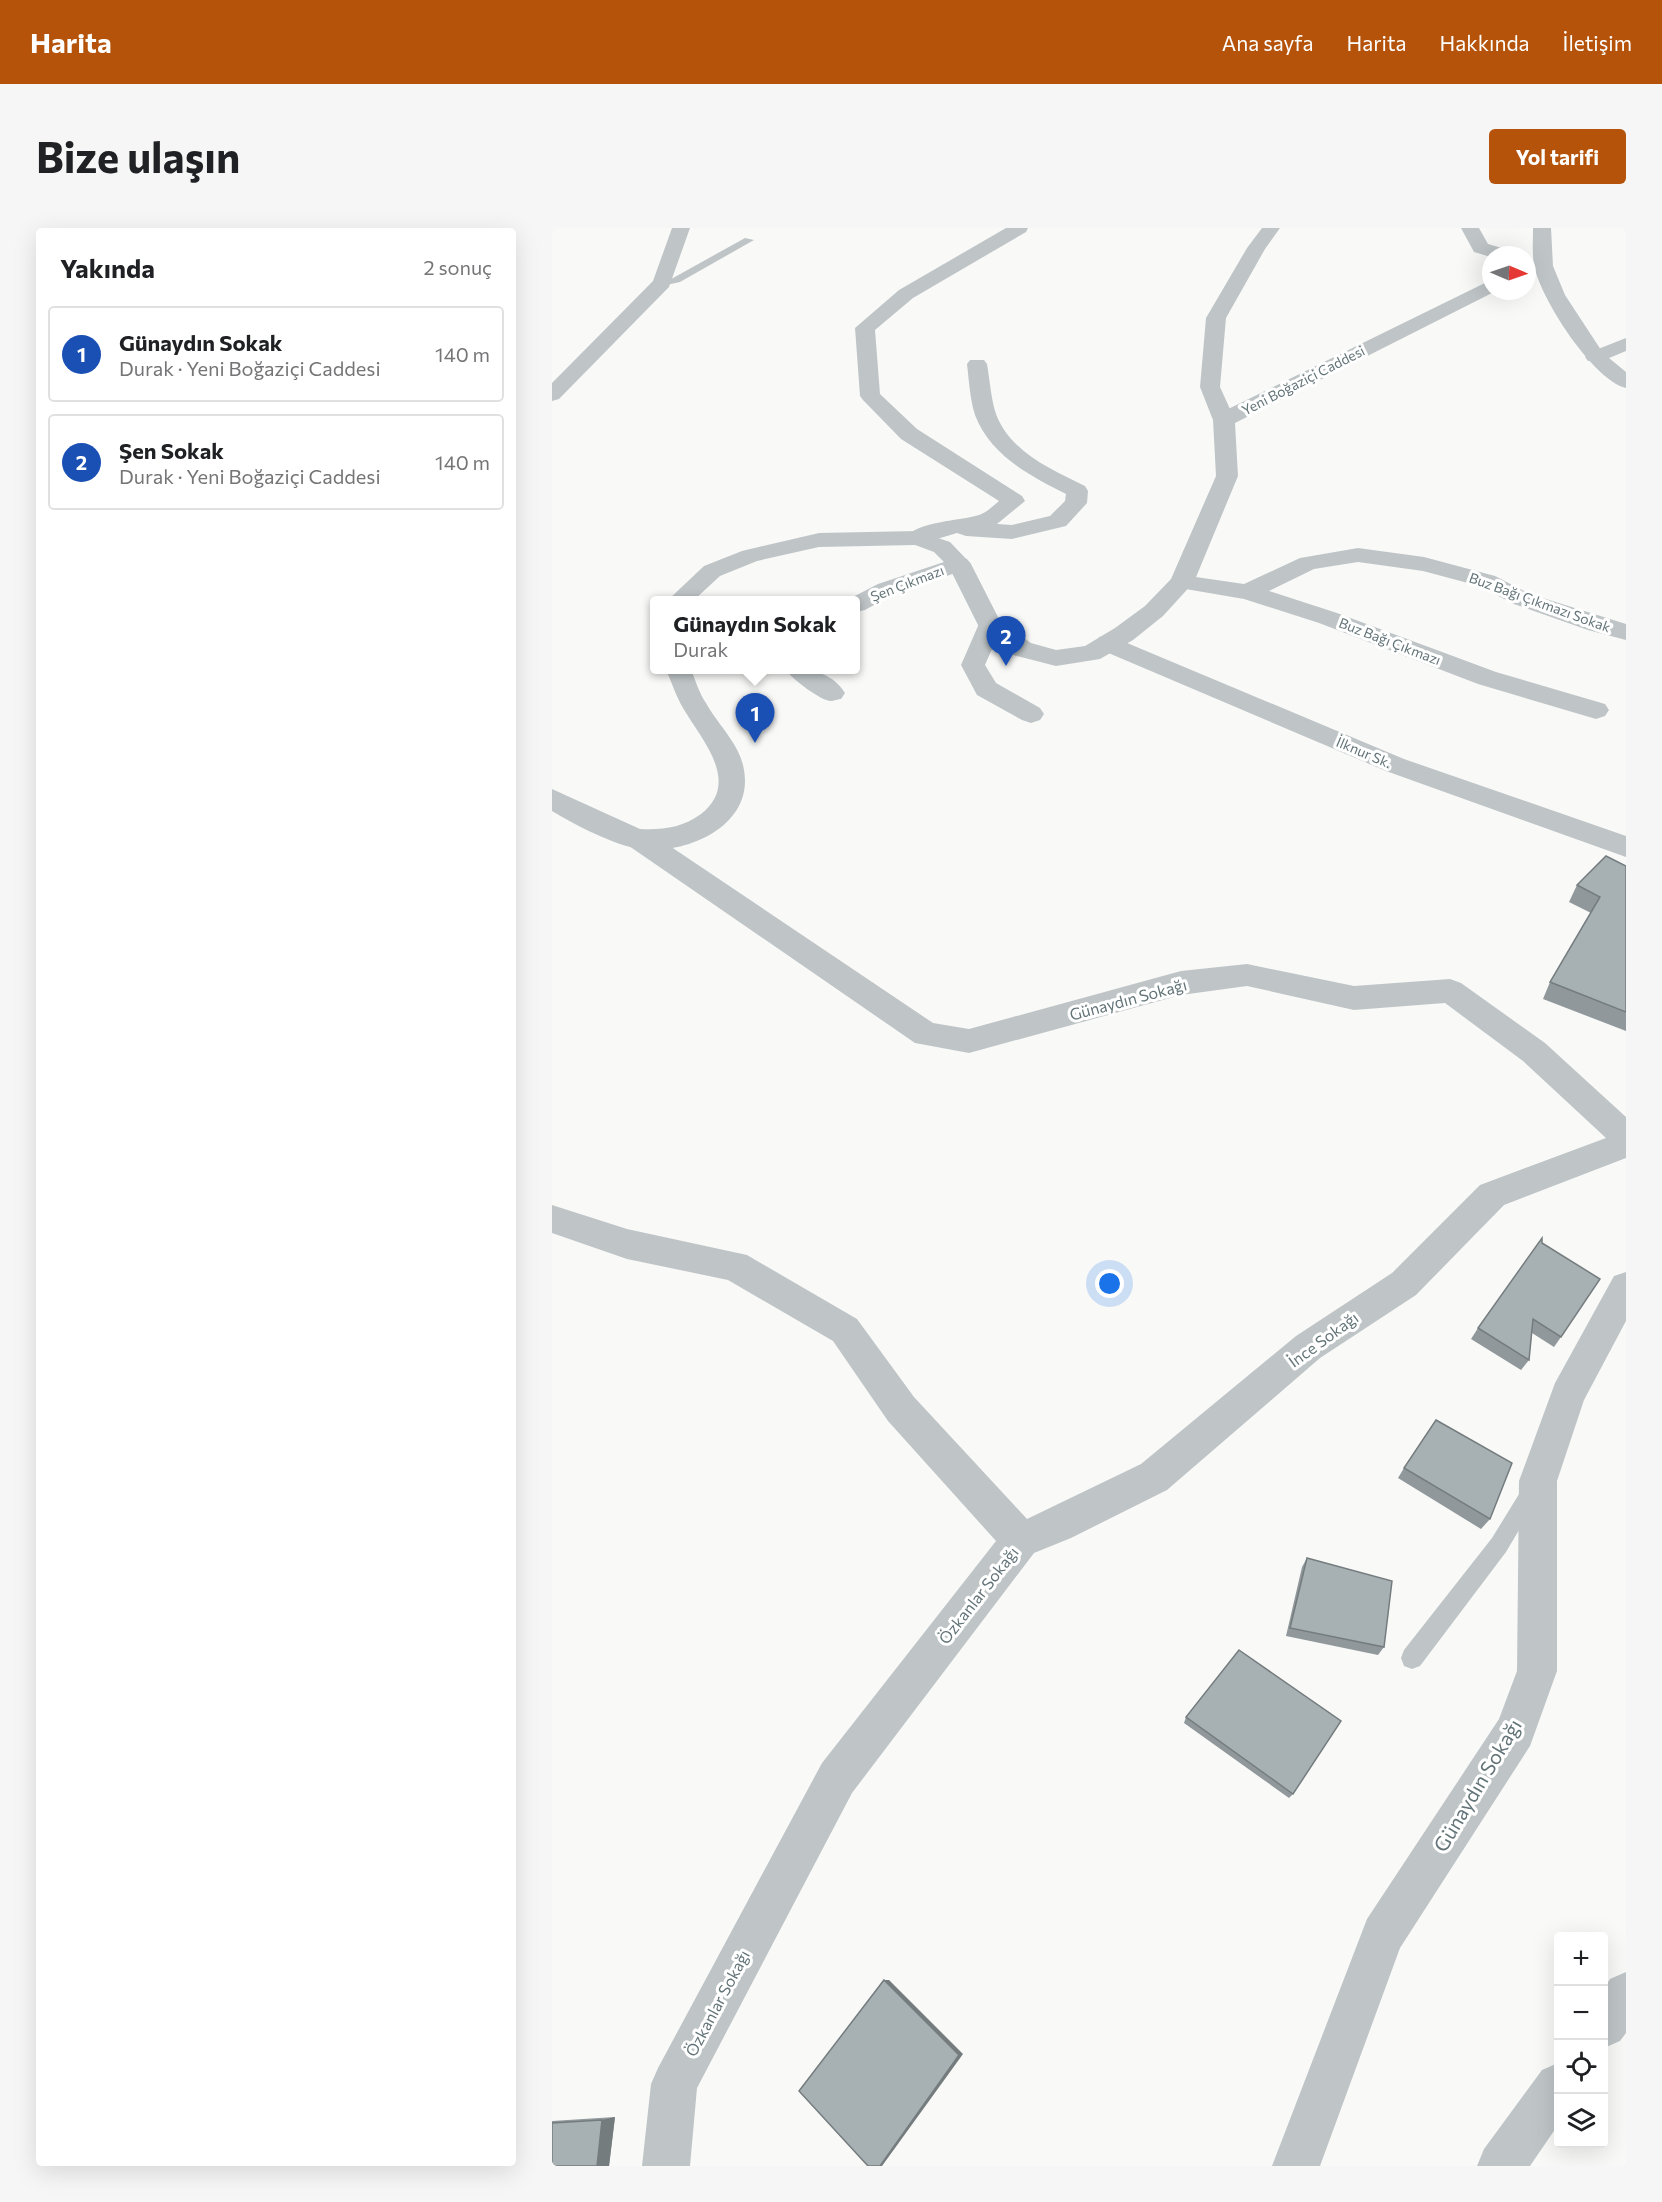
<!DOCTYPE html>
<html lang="tr">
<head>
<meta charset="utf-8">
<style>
  :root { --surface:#fff; --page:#f6f6f6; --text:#202124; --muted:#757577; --line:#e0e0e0; --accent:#b45309 }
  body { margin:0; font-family:Commissioner,sans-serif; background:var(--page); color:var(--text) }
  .controls { position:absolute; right:18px; bottom:18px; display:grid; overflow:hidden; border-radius:6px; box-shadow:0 6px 24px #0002 }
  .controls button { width:54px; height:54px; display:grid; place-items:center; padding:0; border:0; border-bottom:2px solid var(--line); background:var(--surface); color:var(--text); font:30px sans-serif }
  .compass { position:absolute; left:930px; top:18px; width:54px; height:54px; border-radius:50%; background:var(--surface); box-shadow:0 6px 24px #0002; rotate:92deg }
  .you { position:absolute; left:558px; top:1056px; width:21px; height:21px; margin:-15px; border:4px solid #fff; border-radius:50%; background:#1a73e8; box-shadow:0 0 0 9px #1a73e833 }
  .badge { display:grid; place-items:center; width:39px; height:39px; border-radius:50%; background:var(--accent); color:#fff; font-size:20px; font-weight:700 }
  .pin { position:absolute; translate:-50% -50px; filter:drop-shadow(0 2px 3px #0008) }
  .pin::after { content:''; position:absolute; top:32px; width:21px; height:18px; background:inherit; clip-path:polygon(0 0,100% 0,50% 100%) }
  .popup { position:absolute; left:98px; top:368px; width:210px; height:78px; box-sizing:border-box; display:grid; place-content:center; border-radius:6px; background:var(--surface); filter:drop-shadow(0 2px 4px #0005); font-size:20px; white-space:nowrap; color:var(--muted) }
  .popup b { font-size:22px; color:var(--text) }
  .popup::after { content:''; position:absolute; left:50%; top:100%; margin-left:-12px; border:12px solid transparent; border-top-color:var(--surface) }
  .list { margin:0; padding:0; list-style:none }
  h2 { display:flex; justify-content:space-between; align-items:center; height:78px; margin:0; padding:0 24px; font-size:26px }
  h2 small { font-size:20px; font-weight:400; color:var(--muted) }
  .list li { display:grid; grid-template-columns:39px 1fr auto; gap:18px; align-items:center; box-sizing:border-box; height:96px; margin:0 12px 12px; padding:0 12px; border:2px solid var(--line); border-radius:6px }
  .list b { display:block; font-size:22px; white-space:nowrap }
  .list p { margin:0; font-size:20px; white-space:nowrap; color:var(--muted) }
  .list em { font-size:20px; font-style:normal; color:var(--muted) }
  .icon { flex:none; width:33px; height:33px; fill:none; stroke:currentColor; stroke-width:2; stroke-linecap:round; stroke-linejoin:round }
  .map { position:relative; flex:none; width:1074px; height:1938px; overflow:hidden; border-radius:6px }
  header { display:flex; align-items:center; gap:36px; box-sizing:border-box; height:84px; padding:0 30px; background:var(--accent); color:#fff }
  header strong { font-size:28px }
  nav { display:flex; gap:33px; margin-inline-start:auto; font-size:21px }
  .intro { display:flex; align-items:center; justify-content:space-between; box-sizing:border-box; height:144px; padding:0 36px }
  h1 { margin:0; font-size:42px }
  .button { padding:15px 27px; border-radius:6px; background:var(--accent); color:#fff; font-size:21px; font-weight:700 }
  main { display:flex; gap:36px; padding:0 36px }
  aside { flex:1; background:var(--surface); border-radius:6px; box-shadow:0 6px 24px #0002 }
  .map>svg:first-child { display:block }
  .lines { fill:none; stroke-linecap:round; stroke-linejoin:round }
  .service { fill:#bfc5c7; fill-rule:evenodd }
  .minor { fill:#bfc5c7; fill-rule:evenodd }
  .tertiary { fill:#bfc5c7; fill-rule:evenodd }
  .wall { fill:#90989b }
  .shaded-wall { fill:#757c7e }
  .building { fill:#a7b1b4; stroke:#757c7e; stroke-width:1.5 }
  .labels { text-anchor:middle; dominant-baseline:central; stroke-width:6; stroke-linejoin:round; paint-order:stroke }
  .far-street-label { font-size:14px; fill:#637479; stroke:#fff }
  .street-label { font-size:16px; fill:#637479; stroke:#fff }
  .near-street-label { font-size:20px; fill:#637479; stroke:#fff }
</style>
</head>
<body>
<header>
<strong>Harita</strong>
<nav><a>Ana sayfa</a><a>Harita</a><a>Hakkında</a><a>İletişim</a></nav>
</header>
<div class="intro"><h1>Bize ulaşın</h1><a class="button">Yol tarifi</a></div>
<main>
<aside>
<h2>Yakında<small>2 sonuç</small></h2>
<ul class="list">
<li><span class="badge" style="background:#1a4fb4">1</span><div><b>Günaydın Sokak</b><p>Durak · Yeni Boğaziçi Caddesi</p></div><em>140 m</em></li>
<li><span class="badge" style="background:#1a4fb4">2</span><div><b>Şen Sokak</b><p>Durak · Yeni Boğaziçi Caddesi</p></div><em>140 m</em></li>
</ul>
</aside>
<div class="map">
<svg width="1074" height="1938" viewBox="0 0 1074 1938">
  <rect width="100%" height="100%" fill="#f9f9f8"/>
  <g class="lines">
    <path class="service" d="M 193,10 L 202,12 L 128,54 L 110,58 L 105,55 L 121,50 Z
      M 979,1255 L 986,1258 L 989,1265 L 954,1324 L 868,1438 L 860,1441 L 852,1438 L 849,1430 L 852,1422 L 940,1310 L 972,1258 Z"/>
    <path class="minor" d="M 120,0 L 138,0 L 117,59 L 7,171 L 0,173 L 0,155 L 101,53 Z
      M 454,0 L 476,0 L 474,4 L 361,70 L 323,102 L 328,166 L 365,201 L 470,268 L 473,273 L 445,296 L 460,297 L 498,288 L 513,273 L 514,266 C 478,248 438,227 423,187 C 418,171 417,153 415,136 L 418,132 L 432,132 L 435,136 C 438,153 439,171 444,186 C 458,224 500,242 533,258 L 536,263 L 535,275 L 514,298 L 460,311 L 414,308 L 405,305 L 365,317 L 357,315 L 353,310 C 366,293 408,293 427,287 C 434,285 441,278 447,273 L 349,211 L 311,172 L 308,168 L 303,100 L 347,62 Z
      M 710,0 L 728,0 L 713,21 L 674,90 L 668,159 L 683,192 L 680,197 L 672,198 L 664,197 L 661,192 L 648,159 L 654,90 L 695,20 Z
      M 909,0 L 927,0 L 936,16 L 960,23 L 962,27 L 939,27 L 939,29 L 922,24 Z
      M 1074,110 L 1074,123 L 1050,133 L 1036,133 L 1033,129 L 1036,125 Z
      M 806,320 L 872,329 L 943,348 L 978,366 L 1074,396 L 1074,412 L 1036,402 L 962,376 L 927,358 L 871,343 L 806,334 L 762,341 L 717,363 L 785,385 L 944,444 L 1053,476 L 1057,482 L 1053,488 L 1044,491 L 926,456 L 767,395 L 692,371 L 622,359 L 618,354 L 622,349 L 630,347 L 692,356 L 748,330 Z
      M 407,329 L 415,331 L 419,336 L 415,341 L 342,366 L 313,382 L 304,384 L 304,372 L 295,372 L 326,356 Z
      M 438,390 L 447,393 L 450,398 L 433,437 L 444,455 L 488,480 L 492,486 L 488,492 L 479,495 L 470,492 L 425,467 L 409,437 L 426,398 L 429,393 Z
      M 556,407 L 852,531 L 1074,608 L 1074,629 L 834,543 L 547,421 L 544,415 L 547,409 Z
      M 234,442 C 257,440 280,444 293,465 L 289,471 C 287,471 281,473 279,473 C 269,473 240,451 234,442 Z
      M 87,601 L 97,604 L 381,795 L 417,801 L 629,743 L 695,736 L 802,758 L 898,751 L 909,755 L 993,815 L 1074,889 L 1074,930 L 952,977 L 864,1067 L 768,1130 L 615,1262 L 519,1310 L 482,1325 L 300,1565 L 145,1860 L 138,1938 L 90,1938 L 99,1856 L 106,1840 L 270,1535 L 444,1313 L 336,1193 L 281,1113 L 176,1052 L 75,1031 L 0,1005 L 0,977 L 75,1001 L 195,1027 L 305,1091 L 362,1169 L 475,1291 L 589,1236 L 744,1108 L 840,1045 L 928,957 L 1054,910 L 971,833 L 893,775 L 802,782 L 695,758 L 629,767 L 417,825 L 363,815 L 77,618 L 73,611 L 77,604 Z
      M 1074,1044 L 1074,1093 L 1032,1172 L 1005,1253 L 1005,1443 L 978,1518 L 848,1720 L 768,1938 L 720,1938 L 815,1691 L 947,1491 L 965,1443 L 967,1253 L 1003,1155 L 1062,1048 Z
      M 1074,1744 L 1074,1805 L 1068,1813 L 1052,1820 L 1052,1760 L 1058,1751 Z
      M 1006,1835 L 1006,1897 L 978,1938 L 925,1938 L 932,1921 L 990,1842 Z"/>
    <path class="tertiary" d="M 981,0 L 999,0 L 1001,38 L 1013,67 L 1051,125 L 1074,144 L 1074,160 C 1041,152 988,70 982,37 C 980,25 981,12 981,0 Z
      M 939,52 L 939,63 L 944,63 L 683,195 L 686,248 L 642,354 L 611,388 L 581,412 L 548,431 L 504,438 L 461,427 L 429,403 L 397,339 L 382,324 L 363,317 L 267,319 L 205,333 L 168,348 L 142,372 L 116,372 L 152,338 L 190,323 L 267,305 L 365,303 L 398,314 L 419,336 L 448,393 L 479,415 L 504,422 L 533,418 L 563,400 L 593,378 L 619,351 L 664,248 L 661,192 L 664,187 Z
      M 114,442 L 139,442 C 144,453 147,465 154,475 C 166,497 188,516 192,542 C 202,598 134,627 88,621 C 64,618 21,596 0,583 L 0,561 L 88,601 C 110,602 130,600 149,586 C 190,554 149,511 131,480 C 124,468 120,455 114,442 Z"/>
  </g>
  <path class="wall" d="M 1074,638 L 1074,803 L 991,771 L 998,754 L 1039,685 L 1017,674 L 1025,657 Z
    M 990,1015 L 1009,1109 L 1002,1119 L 980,1105 L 977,1132 L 969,1142 L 919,1111 L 926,1100 Z
    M 852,1240 L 938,1291 L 929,1301 L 846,1250 Z
    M 755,1330 L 832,1419 L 826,1427 L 734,1408 L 750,1339 Z
    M 634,1489 L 741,1566 L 737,1570 L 632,1495 Z
    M 63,1889 L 57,1938 L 0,1938 L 0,1893 Z"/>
  <path class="shaded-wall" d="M 332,1752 L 337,1752 L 411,1826 L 330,1938 L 328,1938 Z
    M 63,1889 L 57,1938 L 45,1938 L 50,1892 Z"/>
  <path class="building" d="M 1054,628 L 1074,638 L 1074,784 L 998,754 L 1048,669 L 1025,657 Z
    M 990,1010 L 990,1015 L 1048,1051 L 1009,1109 L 981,1091 L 977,1132 L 926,1100 Z
    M 884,1192 L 960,1235 L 938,1291 L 852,1240 Z
    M 755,1330 L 840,1353 L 832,1419 L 738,1400 Z
    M 687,1422 L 789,1493 L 741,1566 L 634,1489 Z
    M 332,1752 L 407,1827 L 328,1938 L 316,1938 L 247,1863 Z
    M 50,1892 L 45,1938 L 0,1938 L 0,1895 Z"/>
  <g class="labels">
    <g class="far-street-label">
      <text transform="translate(751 152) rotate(-27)">Yeni Boğaziçi Caddesi</text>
      <text transform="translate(355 355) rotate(-21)">Şen Çıkmazı</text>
      <text transform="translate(988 374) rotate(20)">Buz Bağı Çıkmazı Sokak</text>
      <text transform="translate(838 413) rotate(21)">Buz Bağı Çıkmazı</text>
      <text transform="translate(812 524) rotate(23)">İlknur Sk.</text>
    </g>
    <g class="street-label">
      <text transform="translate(576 771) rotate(-15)">Günaydın Sokağı</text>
      <text transform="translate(771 1111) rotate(-36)">İnce Sokağı</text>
      <text transform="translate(426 1367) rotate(-52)">Özkanlar Sokağı</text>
      <text transform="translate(165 1775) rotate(-62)">Özkanlar Sokağı</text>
    </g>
    <g class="near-street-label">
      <text transform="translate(925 1557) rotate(-59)">Günaydın Sokağı</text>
    </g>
  </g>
</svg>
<div class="controls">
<button>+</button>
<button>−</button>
<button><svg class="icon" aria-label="locate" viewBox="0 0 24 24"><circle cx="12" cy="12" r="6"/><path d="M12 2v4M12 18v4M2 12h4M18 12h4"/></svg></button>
<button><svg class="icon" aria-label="layers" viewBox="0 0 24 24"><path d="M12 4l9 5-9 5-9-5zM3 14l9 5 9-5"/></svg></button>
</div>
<svg class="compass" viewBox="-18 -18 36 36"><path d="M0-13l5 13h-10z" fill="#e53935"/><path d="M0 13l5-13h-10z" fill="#757577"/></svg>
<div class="you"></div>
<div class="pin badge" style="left:203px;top:515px;background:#1a4fb4">1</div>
<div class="popup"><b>Günaydın Sokak</b>Durak</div>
<div class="pin badge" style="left:454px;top:438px;background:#1a4fb4">2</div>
</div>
</main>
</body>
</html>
